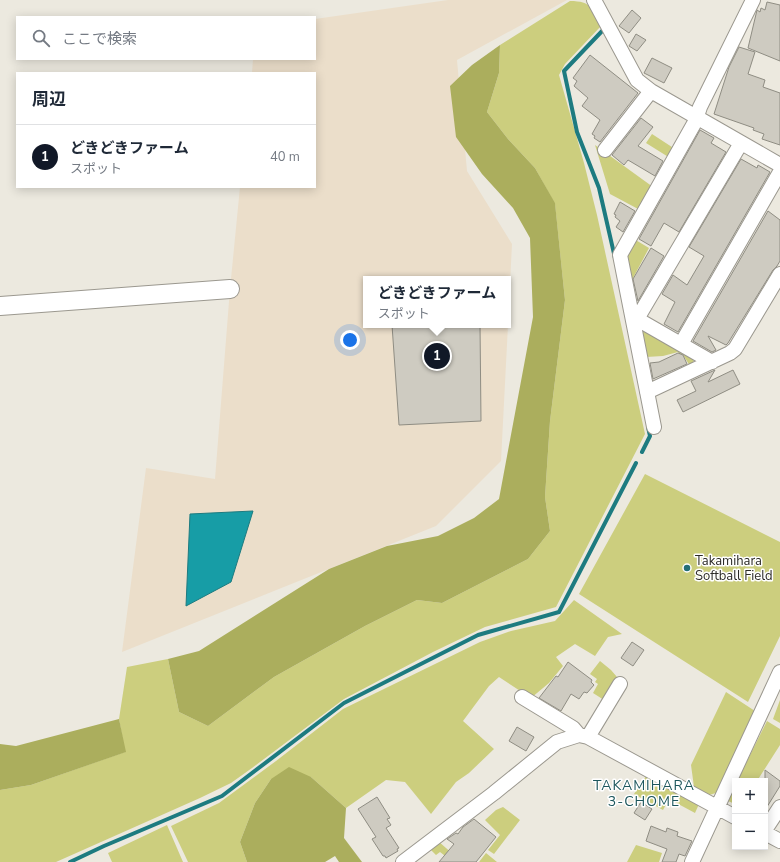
<!DOCTYPE html>
<html lang="ja">
<head>
<meta charset="utf-8">
<style>
  :root { --surface:#fff; --page:#f6f6f7; --text:#1f2937; --muted:#747a83; --line:#e0e1e3; --accent:#111827 }
  body { margin:0; font-family:"Nunito Sans","Noto Sans JP",sans-serif; background:var(--page); color:var(--text) }
  .controls { position:absolute; right:12px; bottom:12px; display:grid; overflow:hidden; border-radius:0px; box-shadow:0 2px 10px #0003 }
  .controls button { width:36px; height:36px; display:grid; place-items:center; padding:0; border:0; border-bottom:1px solid var(--line); background:var(--surface); color:var(--text); font:20px sans-serif }
  .you { position:absolute; left:350px; top:340px; width:14px; height:14px; margin:-10px; border:3px solid #fff; border-radius:50%; background:#1a73e8; box-shadow:0 0 0 6px #1a73e833 }
  .badge { display:grid; place-items:center; width:26px; height:26px; border-radius:50%; background:var(--accent); color:#fff; font-size:13px; font-weight:700 }
  .pin { position:absolute; translate:-50% -50%; border:2px solid #fff; box-shadow:0 1px 4px #0006 }
  .popup { position:absolute; left:363px; top:276px; width:148px; height:52px; box-sizing:border-box; display:grid; place-content:center; border-radius:0px; background:var(--surface); filter:drop-shadow(0 1px 3px #0005); font-size:13px; white-space:nowrap; color:var(--muted) }
  .popup b { font-size:15px; color:var(--text) }
  .popup::after { content:''; position:absolute; left:50%; top:100%; margin-left:-8px; border:8px solid transparent; border-top-color:var(--surface) }
  .list { margin:0; padding:0; list-style:none }
  h2 { display:flex; justify-content:space-between; align-items:center; height:52px; margin:0; padding:0 16px; font-size:17px }
  h2 small { font-size:13px; font-weight:400; color:var(--muted) }
  .list li { display:grid; grid-template-columns:26px 1fr auto; gap:12px; align-items:center; box-sizing:border-box; height:64px; padding:0 16px; border-top:1px solid var(--line) }
  .list b { display:block; font-size:15px; white-space:nowrap }
  .list p { margin:0; font-size:13px; white-space:nowrap; color:var(--muted) }
  .list em { font-size:13px; font-style:normal; color:var(--muted) }
  .icon { flex:none; width:22px; height:22px; fill:none; stroke:currentColor; stroke-width:2; stroke-linecap:round; stroke-linejoin:round }
  .map { position:relative; flex:none; width:780px; height:862px; overflow:hidden }
  .search { position:absolute; background:var(--surface); box-shadow:0 2px 10px #0003; left:16px; top:16px; width:300px; height:44px; display:flex; align-items:center; gap:10px; box-sizing:border-box; padding:0 14px; border-radius:0px; color:var(--muted); font-size:15px }
  .panel { position:absolute; background:var(--surface); box-shadow:0 2px 10px #0003; left:16px; top:72px; width:300px; height:116px; border-radius:0px }
  .map>svg:first-child { display:block }
  .commercial { fill:#ebdeca }
  .green { fill:#ccce7e }
  .forest { fill:#abae5d }
  .water { fill:#179da6; stroke:#1d7b80 }
  .lines { fill:none; stroke-linecap:round; stroke-linejoin:round }
  .stream { stroke:#1d7b80; stroke-width:4 }
  .building { fill:#cecbc1; stroke:#8f8d83 }
  .minor-casing { stroke:#9b988f; stroke-width:16 }
  .tertiary-casing { stroke:#9b988f; stroke-width:20 }
  .minor { stroke:#fff; stroke-width:14 }
  .tertiary { stroke:#fff; stroke-width:18 }
  .poi-dot { fill:#246e76; stroke:#fff; stroke-width:1.5 }
  .labels { text-anchor:middle; dominant-baseline:central; stroke-width:3; stroke-linejoin:round; paint-order:stroke }
  .poi-label { font-size:13px; fill:#2c2b27; stroke:#fff; text-anchor:start }
  .neighbourhood-label { font-size:14px; letter-spacing:1px; fill:#1c565c; stroke:#fff }
</style>
</head>
<body>
<div class="map">
<svg width="780" height="862" viewBox="0 0 780 862">
  <rect width="100%" height="100%" fill="#ece9df"/>
  <path class="commercial" d="M 448,0 L 567,0 L 457,60 L 467,171 L 512,244 L 508,324 L 508,279 L 366,279 L 366,325 L 508,325 L 501,461 L 436,526 L 122,652 L 146,468 L 215,479 L 230,289 L 240,187 L 315,187 L 315,73 L 252,73 L 253,59 L 315,59 L 315,19 Z"/>
  <path class="green" d="M 570,1 C 592,1 592,9 601,26 L 565,64 L 559,75 L 584,163 L 597,215 L 645,434 L 556,607 L 485,627 L 433,652 L 344,699 L 252,768 L 231,783 L 200,798 L 56,862 L 0,862 L 0,790 L 31,785 L 125,752 L 119,719 L 127,667 L 168,659 L 179,712 L 208,726 L 274,677 L 365,626 L 417,600 L 442,603 L 528,559 L 550,531 L 545,497 L 550,421 L 565,300 L 555,204 L 535,168 L 508,139 L 487,112 L 499,73 L 500,45 Z
    M 652,134 L 675,149 L 670,158 L 646,143 Z
    M 595,145 L 653,187 L 640,210 L 610,194 Z
    M 634,239 L 649,248 L 632,280 L 627,254 Z
    M 647,330 L 694,357 L 693,365 L 690,366 L 683,355 L 680,356 L 678,352 L 663,356 L 646,357 L 642,332 Z
    M 645,474 L 780,542 L 780,636 L 748,702 L 579,594 Z
    M 574,600 L 622,634 L 608,637 L 595,656 L 575,644 L 556,657 L 563,666 L 549,683 L 531,698 L 499,677 L 489,686 L 463,721 L 494,749 L 469,773 L 456,782 L 431,814 L 405,782 L 386,780 L 346,808 L 311,777 L 271,779 L 255,803 L 240,842 L 247,862 L 188,862 L 171,826 L 219,803 L 276,761 L 343,709 L 480,642 L 511,631 L 555,621 Z
    M 600,661 L 611,670 L 617,677 L 616,681 L 604,700 L 593,693 L 598,684 L 595,682 L 597,679 L 590,674 Z
    M 726,692 L 755,711 L 716,793 L 709,795 L 694,787 L 691,765 Z
    M 780,700 L 780,723 L 773,719 Z
    M 767,721 L 780,729 L 780,745 L 757,781 L 737,781 Z
    M 646,776 L 699,804 L 695,813 L 669,799 L 663,810 L 634,794 Z
    M 735,786 L 735,804 L 728,801 Z
    M 503,807 L 520,820 L 494,854 L 488,850 L 500,835 L 485,820 L 496,810 Z
    M 167,825 L 183,862 L 112,862 L 108,853 Z
    M 438,841 L 462,862 L 453,862 L 440,852 L 436,855 L 429,848 Z
    M 636,845 L 662,853 L 659,862 L 627,862 Z
    M 486,853 L 497,862 L 479,862 Z"/>
  <path class="forest" d="M 500,45 L 499,73 L 487,112 L 508,139 L 535,168 L 555,203 L 565,300 L 550,421 L 545,497 L 550,531 L 528,559 L 442,603 L 417,600 L 365,626 L 274,677 L 208,726 L 179,712 L 168,659 L 199,651 L 329,569 L 387,546 L 438,536 L 474,518 L 499,499 L 533,317 L 530,238 L 513,208 L 482,174 L 456,137 L 450,86 L 472,65 Z
    M 119,719 L 126,752 L 31,785 L 0,790 L 0,744 L 16,746 Z
    M 289,767 L 311,777 L 346,808 L 344,838 L 362,862 L 339,862 L 335,856 L 325,862 L 247,862 L 240,842 L 255,803 L 271,779 Z"/>
  <path class="water" d="M 253,511 L 231,582 L 186,606 L 190,514 Z"/>
  <g class="lines">
    <path class="stream" d="M 604,29 L 564,71 L 577,132 L 599,188 L 615,258
      M 642,452 L 650,436 L 648,427
      M 70,862 L 104,846 L 222,796 L 344,703 L 478,635 L 559,612 L 636,463"/>
  </g>
  <path class="building" d="M 767,2 L 780,5 L 780,61 L 748,48 L 757,10 L 760,12 L 761,8 L 765,10 Z
    M 632,10 L 641,18 L 629,33 L 619,26 Z
    M 636,34 L 646,40 L 637,51 L 629,46 Z
    M 739,47 L 755,52 L 748,74 L 765,80 L 763,87 L 780,93 L 780,145 L 762,139 L 764,134 L 753,130 L 754,128 L 714,114 L 729,67 Z
    M 590,55 L 638,93 L 600,142 L 594,138 L 595,136 L 592,134 L 600,120 L 582,106 L 588,98 L 574,86 L 577,81 L 573,78 Z
    M 652,58 L 672,68 L 664,83 L 644,73 Z
    M 641,118 L 653,127 L 638,146 L 663,161 L 655,176 L 628,160 L 624,165 L 612,155 Z
    M 700,130 L 714,138 L 711,143 L 726,152 L 679,232 L 664,223 L 651,246 L 639,239 Z
    M 741,159 L 757,168 L 758,165 L 770,172 L 678,332 L 664,324 L 675,302 L 662,294 L 673,275 L 687,285 L 704,256 L 689,247 Z
    M 620,202 L 635,211 L 623,232 L 616,227 L 620,221 L 615,217 L 616,215 L 614,214 Z
    M 768,211 L 780,220 L 780,261 L 777,266 L 773,270 L 728,343 L 726,345 L 708,336 L 716,350 L 712,352 L 693,341 Z
    M 651,248 L 664,256 L 638,301 L 633,279 Z
    M 392,325 L 480,325 L 481,421 L 399,425 Z
    M 678,353 L 683,355 L 687,364 L 653,379 L 650,363 L 659,362 Z
    M 715,370 L 708,382 L 733,370 L 740,384 L 683,412 L 677,400 L 696,391 L 691,381 Z
    M 632,642 L 644,650 L 633,666 L 621,658 Z
    M 568,662 L 592,680 L 591,682 L 594,685 L 587,693 L 584,692 L 579,699 L 571,694 L 561,711 L 539,698 L 556,676 L 558,677 Z
    M 517,727 L 534,737 L 526,751 L 509,741 Z
    M 765,770 L 780,781 L 780,786 L 765,810 Z
    M 377,797 L 390,818 L 387,819 L 391,825 L 386,828 L 399,848 L 397,849 L 398,851 L 386,858 L 385,856 L 383,856 L 372,839 L 376,837 L 358,809 Z
    M 641,802 L 652,809 L 645,820 L 634,813 Z
    M 474,819 L 496,837 L 476,862 L 439,862 L 454,844 L 447,839 L 456,833 L 458,834 L 463,827 Z
    M 651,826 L 666,832 L 667,828 L 678,832 L 677,836 L 692,841 L 685,856 L 679,854 L 676,862 L 662,862 L 667,849 L 646,841 Z"/>
  <g class="lines">
    <g class="minor-casing">
      <path id="minor" d="M 594,0 L 637,80 L 651,91 L 780,165
        M 605,150 L 651,91
        M 633,319 L 637,319 L 712,362
        M 637,319 L 741,143
        M 681,344 L 780,172
        M 647,392 L 730,353 L 735,349 L 780,274
        M 654,427 L 620,255 L 695,122 L 700,107 L 753,0
        M 522,697 L 573,728 L 579,735
        M 588,737 L 620,684
        M 765,830 L 780,807
        M 765,833 L 780,841
        M 403,862 L 494,793 L 557,742 L 579,735 L 588,737 L 735,817
        M 692,862 L 780,672"/>
    </g>
    <g class="tertiary-casing">
      <path id="tertiary" d="M 0,306 L 230,289"/>
    </g>
    <use href="#minor" class="minor"/>
    <use href="#tertiary" class="tertiary"/>
  </g>
  <circle class="poi-dot" cx="687" cy="568" r="4"/>
  <g class="labels">
    <g class="poi-label">
      <text x="695" y="561">Takamihara<tspan x="695" dy="15">Softball Field</tspan></text>
    </g>
    <g class="neighbourhood-label">
      <text x="644" y="785">TAKAMIHARA<tspan x="644" dy="16">3-CHOME</tspan></text>
    </g>
  </g>
</svg>
<div class="controls">
<button>+</button>
<button>−</button>
</div>
<div class="you"></div>
<div class="pin badge" style="left:437px;top:356px">1</div>
<div class="popup"><b>どきどきファーム</b>スポット</div>
<div class="search"><svg class="icon" aria-label="search" viewBox="0 0 24 24"><circle cx="10" cy="10" r="6"/><path d="M15 15l6 6"/></svg>ここで検索</div>
<section class="panel">
<h2>周辺<small></small></h2>
<ul class="list">
<li><span class="badge">1</span><div><b>どきどきファーム</b><p>スポット</p></div><em>40 m</em></li>
</ul>
</section>
</div>
</body>
</html>
